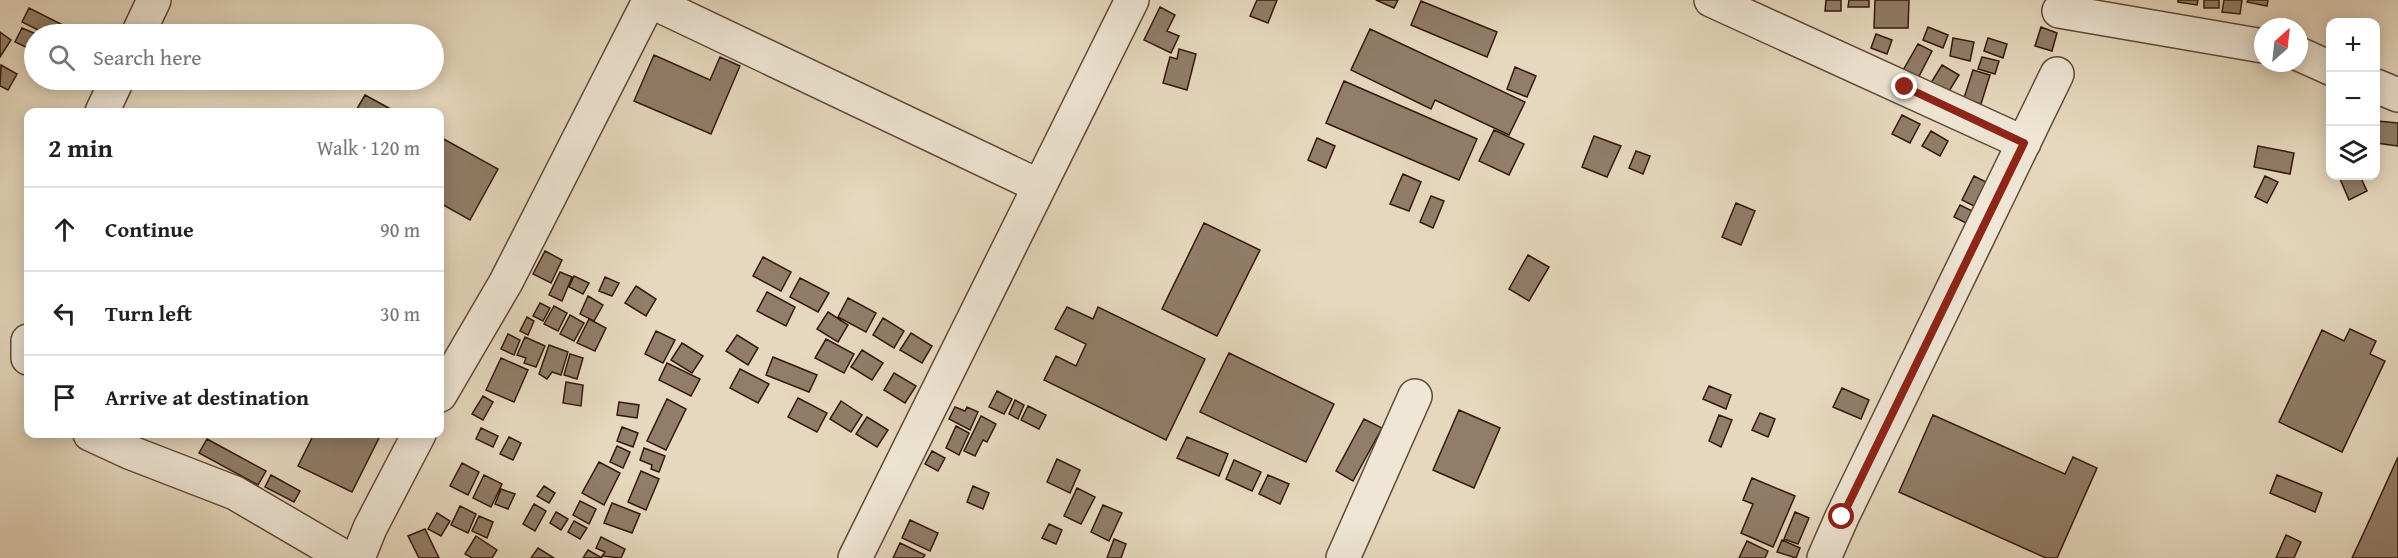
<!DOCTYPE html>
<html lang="en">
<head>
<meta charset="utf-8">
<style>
  :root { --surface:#fff; --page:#f2f2f2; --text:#202124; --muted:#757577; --line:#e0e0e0 }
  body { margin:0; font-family:"Gentium Book Plus",serif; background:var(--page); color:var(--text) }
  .controls { position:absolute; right:18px; top:18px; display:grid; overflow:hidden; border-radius:12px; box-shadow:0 3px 15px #0003 }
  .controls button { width:54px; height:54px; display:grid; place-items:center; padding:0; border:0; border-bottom:2px solid var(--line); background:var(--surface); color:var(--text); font:30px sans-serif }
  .compass { position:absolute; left:2254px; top:18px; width:54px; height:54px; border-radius:50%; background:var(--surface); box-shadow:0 3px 15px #0003; rotate:27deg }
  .stop { position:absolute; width:18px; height:18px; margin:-14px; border:4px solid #8f2418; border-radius:50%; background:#fff }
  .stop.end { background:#8f2418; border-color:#fff; box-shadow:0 2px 6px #0008 }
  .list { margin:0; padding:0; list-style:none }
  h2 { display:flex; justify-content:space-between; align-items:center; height:78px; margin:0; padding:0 24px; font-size:26px }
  h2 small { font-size:20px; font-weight:400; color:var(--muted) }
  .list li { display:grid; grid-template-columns:39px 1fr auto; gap:18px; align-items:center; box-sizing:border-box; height:84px; padding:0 24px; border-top:2px solid var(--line) }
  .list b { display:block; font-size:22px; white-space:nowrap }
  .list em { font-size:20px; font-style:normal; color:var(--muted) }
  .icon { flex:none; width:33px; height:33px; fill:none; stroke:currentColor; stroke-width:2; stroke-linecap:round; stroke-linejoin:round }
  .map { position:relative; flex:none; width:2398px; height:558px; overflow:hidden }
  .search { position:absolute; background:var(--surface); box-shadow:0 3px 15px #0003; left:24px; top:24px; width:420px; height:66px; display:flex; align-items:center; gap:15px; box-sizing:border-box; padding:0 21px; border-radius:33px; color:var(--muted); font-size:22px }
  .panel { position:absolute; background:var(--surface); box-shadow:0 3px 15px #0003; left:24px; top:108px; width:420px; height:330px; border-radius:12px }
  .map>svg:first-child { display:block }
  .building { fill:#917d69; stroke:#341a0d; stroke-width:1.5 }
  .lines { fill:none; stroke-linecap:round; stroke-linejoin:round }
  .minor-casing { stroke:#604a39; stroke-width:36 }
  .minor { stroke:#efe6d5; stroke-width:33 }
  .route { stroke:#8f2418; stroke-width:8 }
</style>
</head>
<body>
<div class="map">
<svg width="2398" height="558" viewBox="0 0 2398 558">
  <rect width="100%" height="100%" fill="#e6d8be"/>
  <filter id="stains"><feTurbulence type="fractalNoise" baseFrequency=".00333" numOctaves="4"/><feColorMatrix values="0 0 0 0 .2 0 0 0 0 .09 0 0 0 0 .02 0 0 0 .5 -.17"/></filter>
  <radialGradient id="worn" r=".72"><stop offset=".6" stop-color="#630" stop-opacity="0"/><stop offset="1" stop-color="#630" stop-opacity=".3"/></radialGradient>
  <path class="building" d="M 1257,0 L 1277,0 L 1268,23 L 1250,16 Z
    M 1376,0 L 1398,0 L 1394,8 Z
    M 1826,0 L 1841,0 L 1841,11 L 1825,11 Z
    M 1849,0 L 1869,0 L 1869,7 L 1848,7 Z
    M 1875,0 L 1909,0 L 1908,28 L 1874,28 Z
    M 2178,0 L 2198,0 L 2197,5 L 2178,2 Z
    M 2204,0 L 2219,0 L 2219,8 L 2204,8 Z
    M 2224,0 L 2242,0 L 2240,14 L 2222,12 Z
    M 2248,0 L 2268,0 L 2267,6 L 2247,2 Z
    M 1421,1 L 1497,32 L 1487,57 L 1411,25 Z
    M 1160,7 L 1175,15 L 1167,31 L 1179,36 L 1171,53 L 1144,40 Z
    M 29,8 L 63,25 L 58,34 L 46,34 L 22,22 Z
    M 1928,27 L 1948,35 L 1943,48 L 1923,40 Z
    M 2041,27 L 2057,33 L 2052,51 L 2035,46 Z
    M 22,28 L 36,34 L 34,51 L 15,42 Z
    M 1370,29 L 1525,102 L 1509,135 L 1435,100 L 1431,109 L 1351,70 Z
    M 0,32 L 11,40 L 0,57 Z
    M 1876,34 L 1892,40 L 1887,54 L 1871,48 Z
    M 1953,38 L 1974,42 L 1970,61 L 1950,56 Z
    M 1988,38 L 2007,44 L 2003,58 L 1984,51 Z
    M 1918,44 L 1932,51 L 1916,82 L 1901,74 Z
    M 1179,49 L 1196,54 L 1187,90 L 1163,83 L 1170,57 L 1177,59 Z
    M 654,55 L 710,80 L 720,57 L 740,66 L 711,134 L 634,101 Z
    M 1982,57 L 1999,61 L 1995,74 L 1978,69 Z
    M 1,65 L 17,74 L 8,90 L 0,86 Z
    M 1942,65 L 1959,75 L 1946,96 L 1929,86 Z
    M 1515,67 L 1536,76 L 1527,97 L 1507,89 Z
    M 1973,70 L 1990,75 L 1981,104 L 1964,98 Z
    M 1344,81 L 1477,139 L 1459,180 L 1326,123 Z
    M 365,95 L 396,112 L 355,112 Z
    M 1902,115 L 1920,124 L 1910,143 L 1892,134 Z
    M 2378,121 L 2398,123 L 2398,146 L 2376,143 Z
    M 1494,130 L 1524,144 L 1509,175 L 1479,161 Z
    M 1931,131 L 1948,141 L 1940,156 L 1922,146 Z
    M 1594,136 L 1621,146 L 1607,177 L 1582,167 Z
    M 440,137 L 498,169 L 470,220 L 440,203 Z
    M 1317,138 L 1335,146 L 1326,168 L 1308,160 Z
    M 2258,146 L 2294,153 L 2290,174 L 2254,167 Z
    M 1636,151 L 1650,156 L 1643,174 L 1629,168 Z
    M 1403,174 L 1421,182 L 1409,211 L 1390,204 Z
    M 1974,176 L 1988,183 L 1976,207 L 1962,200 Z
    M 2265,176 L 2278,182 L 2267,203 L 2255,197 Z
    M 2348,176 L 2360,176 L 2367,191 L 2349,200 L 2340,179 Z
    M 1431,196 L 1444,201 L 1433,228 L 1420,222 Z
    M 1736,203 L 1755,211 L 1741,245 L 1722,237 Z
    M 1960,205 L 1978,214 L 1972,226 L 1954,217 Z
    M 1204,223 L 1260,250 L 1217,336 L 1162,309 Z
    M 545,251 L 562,260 L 551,283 L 533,274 Z
    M 1528,255 L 1549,267 L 1529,301 L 1509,289 Z
    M 763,257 L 791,272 L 781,291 L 753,276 Z
    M 560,272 L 572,277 L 562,301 L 549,295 Z
    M 574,276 L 589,283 L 583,294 L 569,287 Z
    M 605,277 L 619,283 L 612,296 L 599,291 Z
    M 800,278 L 829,293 L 818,312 L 790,297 Z
    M 636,286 L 656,299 L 646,316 L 625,303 Z
    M 767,292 L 795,307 L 786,326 L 757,311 Z
    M 588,296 L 603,305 L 594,321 L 580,314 Z
    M 848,298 L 876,313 L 866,332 L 838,317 Z
    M 540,303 L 550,308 L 543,321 L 533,316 Z
    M 554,306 L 567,313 L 558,331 L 544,324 Z
    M 1067,307 L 1093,319 L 1098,307 L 1205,359 L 1166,440 L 1044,380 L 1056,356 L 1076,366 L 1086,344 L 1055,329 Z
    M 828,312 L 848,325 L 838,342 L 817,329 Z
    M 570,315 L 584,323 L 574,341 L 560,334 Z
    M 527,317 L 534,321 L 528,335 L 520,331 Z
    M 883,318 L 904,331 L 894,348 L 873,335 Z
    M 589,319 L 606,328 L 595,351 L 577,343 Z
    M 2350,329 L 2376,341 L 2370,354 L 2385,361 L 2342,452 L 2279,422 L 2322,330 L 2344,341 Z
    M 656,331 L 675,340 L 663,363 L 645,354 Z
    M 911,333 L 932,346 L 922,363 L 900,350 Z
    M 508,334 L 520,340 L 514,355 L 501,349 Z
    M 737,335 L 758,348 L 748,365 L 726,351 Z
    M 525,337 L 545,346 L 536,367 L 524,363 L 526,358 L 517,355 Z
    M 826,339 L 854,354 L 844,373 L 815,358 Z
    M 682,343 L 703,356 L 692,373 L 671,360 Z
    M 549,345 L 568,352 L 561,375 L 552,372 L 547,379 L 539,374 Z
    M 862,350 L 883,363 L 872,380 L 851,367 Z
    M 1229,353 L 1334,404 L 1306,462 L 1200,412 Z
    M 570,354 L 583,358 L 577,379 L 564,375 Z
    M 773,357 L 817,375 L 809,392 L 766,375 Z
    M 501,358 L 528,370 L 514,402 L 486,390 Z
    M 667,363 L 700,379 L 691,396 L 659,380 Z
    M 740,369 L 769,384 L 758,403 L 730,388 Z
    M 894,373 L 916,386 L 905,403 L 884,390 Z
    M 566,382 L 583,385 L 581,406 L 563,403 Z
    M 1709,386 L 1731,395 L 1726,409 L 1703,399 Z
    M 1842,388 L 1869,400 L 1861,419 L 1833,407 Z
    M 997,391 L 1012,399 L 1004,414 L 989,407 Z
    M 483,396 L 493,402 L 483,420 L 472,414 Z
    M 798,398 L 827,413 L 817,432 L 788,417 Z
    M 667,399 L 686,409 L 666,450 L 647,441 Z
    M 1015,400 L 1024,405 L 1018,419 L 1009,414 Z
    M 841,401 L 862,415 L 851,432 L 830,419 Z
    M 619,402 L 639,405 L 637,418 L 617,415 Z
    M 1028,406 L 1046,415 L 1039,429 L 1021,420 Z
    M 955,407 L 965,411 L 967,407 L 978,412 L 970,430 L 949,419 Z
    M 1459,410 L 1500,428 L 1474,488 L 1433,470 Z
    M 1760,413 L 1775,419 L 1768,437 L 1752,430 Z
    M 1719,415 L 1732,420 L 1721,447 L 1709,441 Z
    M 1933,415 L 2065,474 L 2073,457 L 2097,468 L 2057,558 L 2046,558 L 1899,492 Z
    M 981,416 L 996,424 L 987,442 L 983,440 L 975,456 L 964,451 Z
    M 867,417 L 888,430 L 877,447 L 856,434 Z
    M 1364,419 L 1382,428 L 1353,481 L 1336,471 Z
    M 956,426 L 969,433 L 959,455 L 946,448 Z
    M 622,427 L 638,433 L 633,447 L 617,441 Z
    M 481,428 L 498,436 L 493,447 L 476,439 Z
    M 314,434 L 381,434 L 352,492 L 298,466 Z
    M 509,437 L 521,443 L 513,460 L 500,454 Z
    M 1187,437 L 1228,454 L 1219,476 L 1177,458 Z
    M 207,439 L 266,471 L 258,485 L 199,453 Z
    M 617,446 L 630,452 L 623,468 L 610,462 Z
    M 644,448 L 665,456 L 659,472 L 651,469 L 652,465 L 640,460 Z
    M 932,451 L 945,458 L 938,471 L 925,464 Z
    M 2398,457 L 2398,558 L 2352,558 L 2365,530 Z
    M 1057,459 L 1080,470 L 1070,493 L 1047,482 Z
    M 1234,460 L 1261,472 L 1252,491 L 1226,479 Z
    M 599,462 L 620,473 L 604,505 L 582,493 Z
    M 462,463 L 479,472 L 468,495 L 450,486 Z
    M 641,471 L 659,479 L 646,510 L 628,502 Z
    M 271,475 L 300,491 L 294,502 L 265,487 Z
    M 484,475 L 502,484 L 491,507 L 473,498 Z
    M 1268,475 L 1289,484 L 1280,504 L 1259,494 Z
    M 2277,475 L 2322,493 L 2315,512 L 2270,493 Z
    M 1752,478 L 1795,496 L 1773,547 L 1741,533 L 1753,504 L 1743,500 Z
    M 544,486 L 555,493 L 549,503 L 537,496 Z
    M 973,486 L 989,493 L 983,509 L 967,502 Z
    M 1077,488 L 1095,497 L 1081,524 L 1064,516 Z
    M 501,489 L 515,494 L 508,509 L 495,504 Z
    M 580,501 L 596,509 L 589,524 L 573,515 Z
    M 612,503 L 640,514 L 632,533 L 604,523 Z
    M 534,504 L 546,511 L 535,531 L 523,524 Z
    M 1103,505 L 1122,513 L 1109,541 L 1091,532 Z
    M 460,506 L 476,514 L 468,533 L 451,525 Z
    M 556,512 L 568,519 L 561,530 L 550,523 Z
    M 1795,512 L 1809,518 L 1798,544 L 1784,539 Z
    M 437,513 L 450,521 L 441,536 L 428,529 Z
    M 479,516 L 493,522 L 487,538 L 472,531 Z
    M 910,520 L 938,533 L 930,551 L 902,538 Z
    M 574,521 L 587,528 L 580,539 L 568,532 Z
    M 1049,524 L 1062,530 L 1056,544 L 1042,538 Z
    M 425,529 L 439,558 L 419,558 L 408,536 Z
    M 2286,535 L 2301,542 L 2294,558 L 2276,558 Z
    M 476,536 L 497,550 L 492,558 L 472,558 L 465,554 Z
    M 601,537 L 625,549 L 621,558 L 602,556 L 605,552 L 596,548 Z
    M 1114,539 L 1126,544 L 1121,558 L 1107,558 Z
    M 1782,540 L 1800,548 L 1796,558 L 1777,552 Z
    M 1747,541 L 1768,551 L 1765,558 L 1739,558 Z
    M 900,543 L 925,555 L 923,558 L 893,558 Z
    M 538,548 L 554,558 L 531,558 Z
    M 588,550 L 602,558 L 583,558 Z"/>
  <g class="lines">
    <g class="minor-casing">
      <path id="minor" d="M 648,0 L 1039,186
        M 1711,0 L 2024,143
        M 2059,11 L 2263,46
        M 138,34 L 154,0
        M 2299,54 L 2330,68
        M 2376,86 L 2398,95
        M 102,112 L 117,80
        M 28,341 L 28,358
        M 440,395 L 506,282 L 649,1
        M 90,434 L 129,452 L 235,493 L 346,558
        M 358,558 L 370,528 L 419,434
        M 855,558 L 1132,0
        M 1343,558 L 1415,396
        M 1824,558 L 1842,517 L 2057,74"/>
    </g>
    <use href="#minor" class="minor"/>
  </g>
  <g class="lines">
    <path class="route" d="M 1842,517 L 2024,143 L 1905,87"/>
  </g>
  <rect width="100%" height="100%" filter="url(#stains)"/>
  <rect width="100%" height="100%" fill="url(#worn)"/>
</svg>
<div class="controls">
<button>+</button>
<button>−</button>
<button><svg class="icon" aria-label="layers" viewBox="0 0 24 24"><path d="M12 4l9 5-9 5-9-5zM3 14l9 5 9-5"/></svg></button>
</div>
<svg class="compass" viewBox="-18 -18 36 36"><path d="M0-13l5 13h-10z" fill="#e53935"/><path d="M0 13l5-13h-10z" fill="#757577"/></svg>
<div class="stop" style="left:1842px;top:517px"></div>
<div class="stop end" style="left:1905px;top:87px"></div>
<div class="search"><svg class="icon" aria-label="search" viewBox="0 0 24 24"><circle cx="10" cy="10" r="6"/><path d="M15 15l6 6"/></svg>Search here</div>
<section class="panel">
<h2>2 min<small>Walk · 120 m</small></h2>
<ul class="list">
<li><svg class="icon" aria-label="ahead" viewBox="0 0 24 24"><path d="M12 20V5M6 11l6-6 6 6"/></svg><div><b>Continue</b></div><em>90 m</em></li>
<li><svg class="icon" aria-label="left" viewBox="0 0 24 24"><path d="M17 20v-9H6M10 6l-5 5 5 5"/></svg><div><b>Turn left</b></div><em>30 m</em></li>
<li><svg class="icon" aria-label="arrive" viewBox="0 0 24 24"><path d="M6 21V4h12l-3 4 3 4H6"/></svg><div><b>Arrive at destination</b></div></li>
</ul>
</section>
</div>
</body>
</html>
